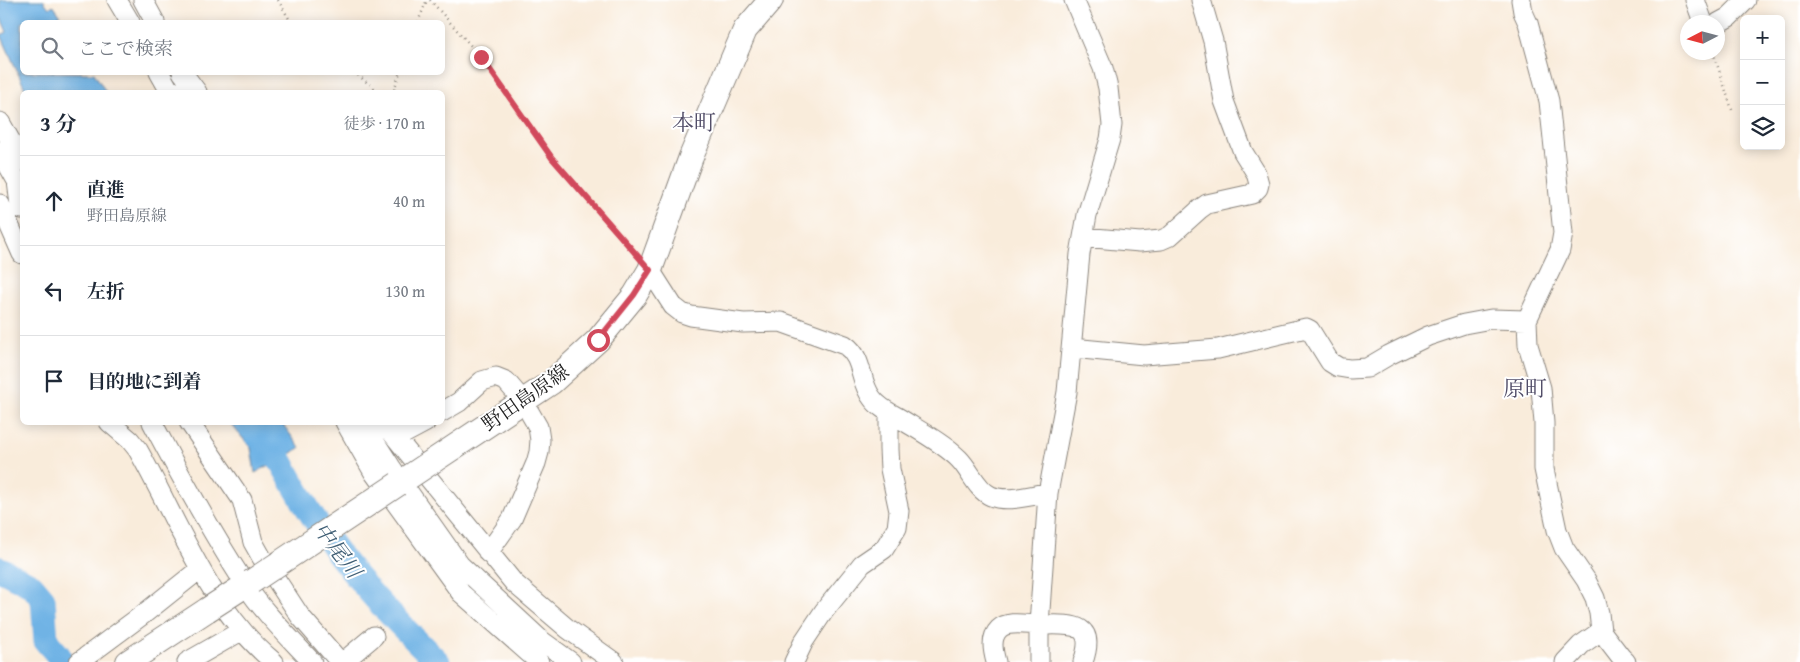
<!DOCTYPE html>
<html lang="ja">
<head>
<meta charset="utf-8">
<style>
  :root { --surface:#fff; --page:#f2f2f3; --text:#1f2937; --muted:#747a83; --line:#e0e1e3 }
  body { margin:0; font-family:"Gentium Book Plus","Noto Serif JP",serif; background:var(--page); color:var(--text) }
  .controls { position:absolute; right:15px; top:15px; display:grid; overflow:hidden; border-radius:8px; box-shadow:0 2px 12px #0003 }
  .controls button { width:45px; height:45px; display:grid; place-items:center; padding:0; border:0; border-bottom:1px solid var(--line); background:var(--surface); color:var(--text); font:25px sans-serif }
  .compass { position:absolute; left:1680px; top:15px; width:45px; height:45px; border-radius:50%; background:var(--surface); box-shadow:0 2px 12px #0003; rotate:264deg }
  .stop { position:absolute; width:15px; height:15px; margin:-11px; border:4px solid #d1495b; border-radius:50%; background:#fff }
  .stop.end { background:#d1495b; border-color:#fff; box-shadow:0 1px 5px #0008 }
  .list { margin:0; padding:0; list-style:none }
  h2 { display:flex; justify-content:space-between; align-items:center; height:65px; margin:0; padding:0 20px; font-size:21px }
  h2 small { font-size:16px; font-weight:400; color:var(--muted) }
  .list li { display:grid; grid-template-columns:32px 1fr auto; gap:15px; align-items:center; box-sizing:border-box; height:90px; padding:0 20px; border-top:1px solid var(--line) }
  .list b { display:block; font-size:19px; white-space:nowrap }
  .list p { margin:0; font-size:16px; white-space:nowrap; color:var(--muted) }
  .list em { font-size:16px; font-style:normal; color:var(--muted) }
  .icon { flex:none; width:28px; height:28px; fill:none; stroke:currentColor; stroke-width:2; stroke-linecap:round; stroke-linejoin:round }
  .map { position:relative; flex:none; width:1800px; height:662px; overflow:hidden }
  .search { position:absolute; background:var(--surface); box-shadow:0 2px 12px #0003; left:20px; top:20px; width:425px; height:55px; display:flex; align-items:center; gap:12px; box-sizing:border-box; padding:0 18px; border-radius:8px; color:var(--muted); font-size:19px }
  .panel { position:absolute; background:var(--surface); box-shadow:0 2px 12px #0003; left:20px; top:90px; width:425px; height:335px; border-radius:8px }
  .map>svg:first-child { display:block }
  .water { fill:#6fb3e5; stroke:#466880 }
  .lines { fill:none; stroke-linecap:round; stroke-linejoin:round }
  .river { stroke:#6fb3e5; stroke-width:25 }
  .minor-casing { stroke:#8a847c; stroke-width:21 }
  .major-casing { stroke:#8a847c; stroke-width:26 }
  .path { stroke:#8a847c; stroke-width:2.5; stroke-dasharray:1 4; stroke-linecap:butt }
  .minor { stroke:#fff; stroke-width:19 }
  .major { stroke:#fff; stroke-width:24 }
  .major-bridge-casing { stroke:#8a847c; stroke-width:26; stroke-linecap:butt }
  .major-bridge { stroke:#fff; stroke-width:24 }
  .route { stroke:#d1495b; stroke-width:6 }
  .labels { text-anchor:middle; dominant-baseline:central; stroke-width:4; stroke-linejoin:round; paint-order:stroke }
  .street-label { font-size:20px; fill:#1c1c1c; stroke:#fff }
  .water-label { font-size:21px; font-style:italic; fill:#416076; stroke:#fff }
  .quarter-label { font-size:22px; fill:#514d68; stroke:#fff }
</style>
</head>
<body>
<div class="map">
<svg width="1800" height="662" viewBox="0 0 1800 662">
  <rect width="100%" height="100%" fill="#fff"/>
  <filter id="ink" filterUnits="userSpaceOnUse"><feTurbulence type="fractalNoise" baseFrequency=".02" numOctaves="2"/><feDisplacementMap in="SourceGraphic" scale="10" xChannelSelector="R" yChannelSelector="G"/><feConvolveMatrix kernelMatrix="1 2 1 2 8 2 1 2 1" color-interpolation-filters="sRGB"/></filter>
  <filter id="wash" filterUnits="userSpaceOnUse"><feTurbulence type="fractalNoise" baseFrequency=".0096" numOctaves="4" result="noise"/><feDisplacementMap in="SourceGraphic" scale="20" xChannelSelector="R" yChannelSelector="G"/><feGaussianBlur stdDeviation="1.12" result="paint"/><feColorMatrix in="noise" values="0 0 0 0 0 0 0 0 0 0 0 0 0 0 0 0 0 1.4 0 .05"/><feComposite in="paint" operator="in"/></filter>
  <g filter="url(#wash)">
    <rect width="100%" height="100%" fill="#f9ecdb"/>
    <path class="water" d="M 0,0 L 43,0 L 49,8 L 53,5 L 60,15 L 56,18 L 59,22 L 22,22 L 22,72 L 94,73 L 106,92 L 34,92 L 31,88 L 26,91 L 1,35 L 7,32 L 0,16 Z
      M 230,423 L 282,423 L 300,448 L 255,473 L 251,448 Z"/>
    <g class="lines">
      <path class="river" d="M 259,422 C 276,452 292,483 310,512 C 344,568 391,617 438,662
        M 0,569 L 32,586 L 43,599 L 46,641 L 59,656"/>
    </g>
  </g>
  <g filter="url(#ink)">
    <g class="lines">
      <g class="minor-casing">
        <path id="minor" d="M 117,0 L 130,22
          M 143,0 L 155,22
          M 1521,0 L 1523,12 L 1528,23 L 1549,101 L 1563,233 L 1560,250 L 1527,320 L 1528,345 L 1541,388 L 1544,423 L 1544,469 L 1557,530 L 1564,548 L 1586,580 L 1595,598 L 1599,613 L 1601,631 L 1621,657 L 1626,662
          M 1695,0 L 1703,22
          M 1718,23 L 1729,17 L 1746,0
          M 159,72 L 168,88 L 175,92
          M 182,72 L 197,92
          M 0,122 L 22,161
          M 0,151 L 17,181 L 20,205 L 22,209
          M 0,204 L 22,254
          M 1083,237 L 1140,242 L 1161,240 L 1170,236 L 1200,209 L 1207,204 L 1252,194 L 1258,188 L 1259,184 L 1256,173 L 1243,152 L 1224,101 L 1213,41 L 1201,0
          M 650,270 L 673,306 L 682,313 L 691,316 L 743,323 L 781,322 L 845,345 C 864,358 859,382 872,398 C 878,407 890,413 899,418 C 918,430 943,443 959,459 C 970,470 977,490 991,496 C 1007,503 1031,495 1048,493
          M 1072,348 L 1144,355 L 1218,349 L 1306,328 L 1310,330 L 1330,362 L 1338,367 L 1350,369 L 1367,368 L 1389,355 L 1428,336 L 1464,324 L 1491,319 L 1527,320
          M 442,412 L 459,402 L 482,381 L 496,377 L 506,381 L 523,401 L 538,427 L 540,440 L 539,452 L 536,463 L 512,519 L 488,553
          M 109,422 L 130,440 L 138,450 C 178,521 210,610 274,662
          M 152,422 C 181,477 211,532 245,584 C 263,612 289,637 312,662
          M 189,422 L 242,500 L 253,542 L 262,558 L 300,616 L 340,662
          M 345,422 L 374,473 L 461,593 L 539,662
          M 362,422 L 391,467 L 460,565 L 542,641 L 571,662
          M 383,422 L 514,583 L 568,629 L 614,662
          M 396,438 L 426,422
          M 79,662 L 145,613 L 200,569
          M 187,662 L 241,631
          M 343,662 L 374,636
          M 794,662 L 804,641 L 824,611 L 862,564 L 884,549 L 897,528 L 899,511 L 890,469 L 889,449 L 889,412
          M 996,662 C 993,651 990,638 999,629 C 1008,620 1027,625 1040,625 C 1068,625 1098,620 1083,662
          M 1039,662 L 1039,625 L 1048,493 L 1067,392 L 1080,254 L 1087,215 L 1110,139 L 1112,125 L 1108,88 L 1103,68 L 1074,0
          M 1565,662 L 1581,645 L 1601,631"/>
      </g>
      <g class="major-casing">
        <path id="major" d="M 433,461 L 552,382 L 598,340 L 635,295 L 650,270 L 691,157 L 745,30 L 771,0
          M 128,662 L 207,610"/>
      </g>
      <path class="path" d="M 278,0 L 291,22
        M 430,0 L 481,57 L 552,157 L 636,255
        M 418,22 L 427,0
        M 1713,52 L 1733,113
        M 354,72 L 379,92
        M 390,92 L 394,90 L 400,72"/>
      <use href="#minor" class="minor"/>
      <use href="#major" class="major"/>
      <g class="major-bridge-casing">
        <path id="major-bridge" d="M 409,477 L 433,461
          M 251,582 L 398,484
          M 207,610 L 238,590"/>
      </g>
      <use href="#major-bridge" class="major-bridge"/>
    </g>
  </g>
  <g class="lines" filter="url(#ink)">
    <path class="route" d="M 481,57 L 552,158 L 650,270 L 634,295 L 598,340"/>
  </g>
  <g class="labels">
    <g class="street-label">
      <text transform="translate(525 397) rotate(-35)">野田島原線</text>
    </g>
    <g class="water-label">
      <text transform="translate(338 550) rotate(53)">中尾川</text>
    </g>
    <g class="quarter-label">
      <text x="694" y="122">本町</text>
      <text x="1525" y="388">原町</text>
    </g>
  </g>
</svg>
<div class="controls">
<button>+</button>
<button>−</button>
<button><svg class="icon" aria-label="layers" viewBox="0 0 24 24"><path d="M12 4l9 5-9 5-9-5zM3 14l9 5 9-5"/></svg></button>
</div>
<svg class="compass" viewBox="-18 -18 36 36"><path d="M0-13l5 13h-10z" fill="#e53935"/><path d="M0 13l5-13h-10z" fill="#747a83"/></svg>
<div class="stop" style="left:598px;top:340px"></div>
<div class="stop end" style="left:481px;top:57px"></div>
<div class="search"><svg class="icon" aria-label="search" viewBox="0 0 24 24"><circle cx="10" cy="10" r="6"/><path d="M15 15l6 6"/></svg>ここで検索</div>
<section class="panel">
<h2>3 分<small>徒歩 · 170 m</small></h2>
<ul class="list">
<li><svg class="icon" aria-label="ahead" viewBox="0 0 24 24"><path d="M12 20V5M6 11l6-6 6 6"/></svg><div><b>直進</b><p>野田島原線</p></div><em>40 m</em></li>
<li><svg class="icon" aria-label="left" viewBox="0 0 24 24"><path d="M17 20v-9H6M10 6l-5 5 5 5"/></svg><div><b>左折</b></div><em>130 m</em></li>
<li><svg class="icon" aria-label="arrive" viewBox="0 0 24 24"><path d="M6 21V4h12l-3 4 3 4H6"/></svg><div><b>目的地に到着</b></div></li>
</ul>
</section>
</div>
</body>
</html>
